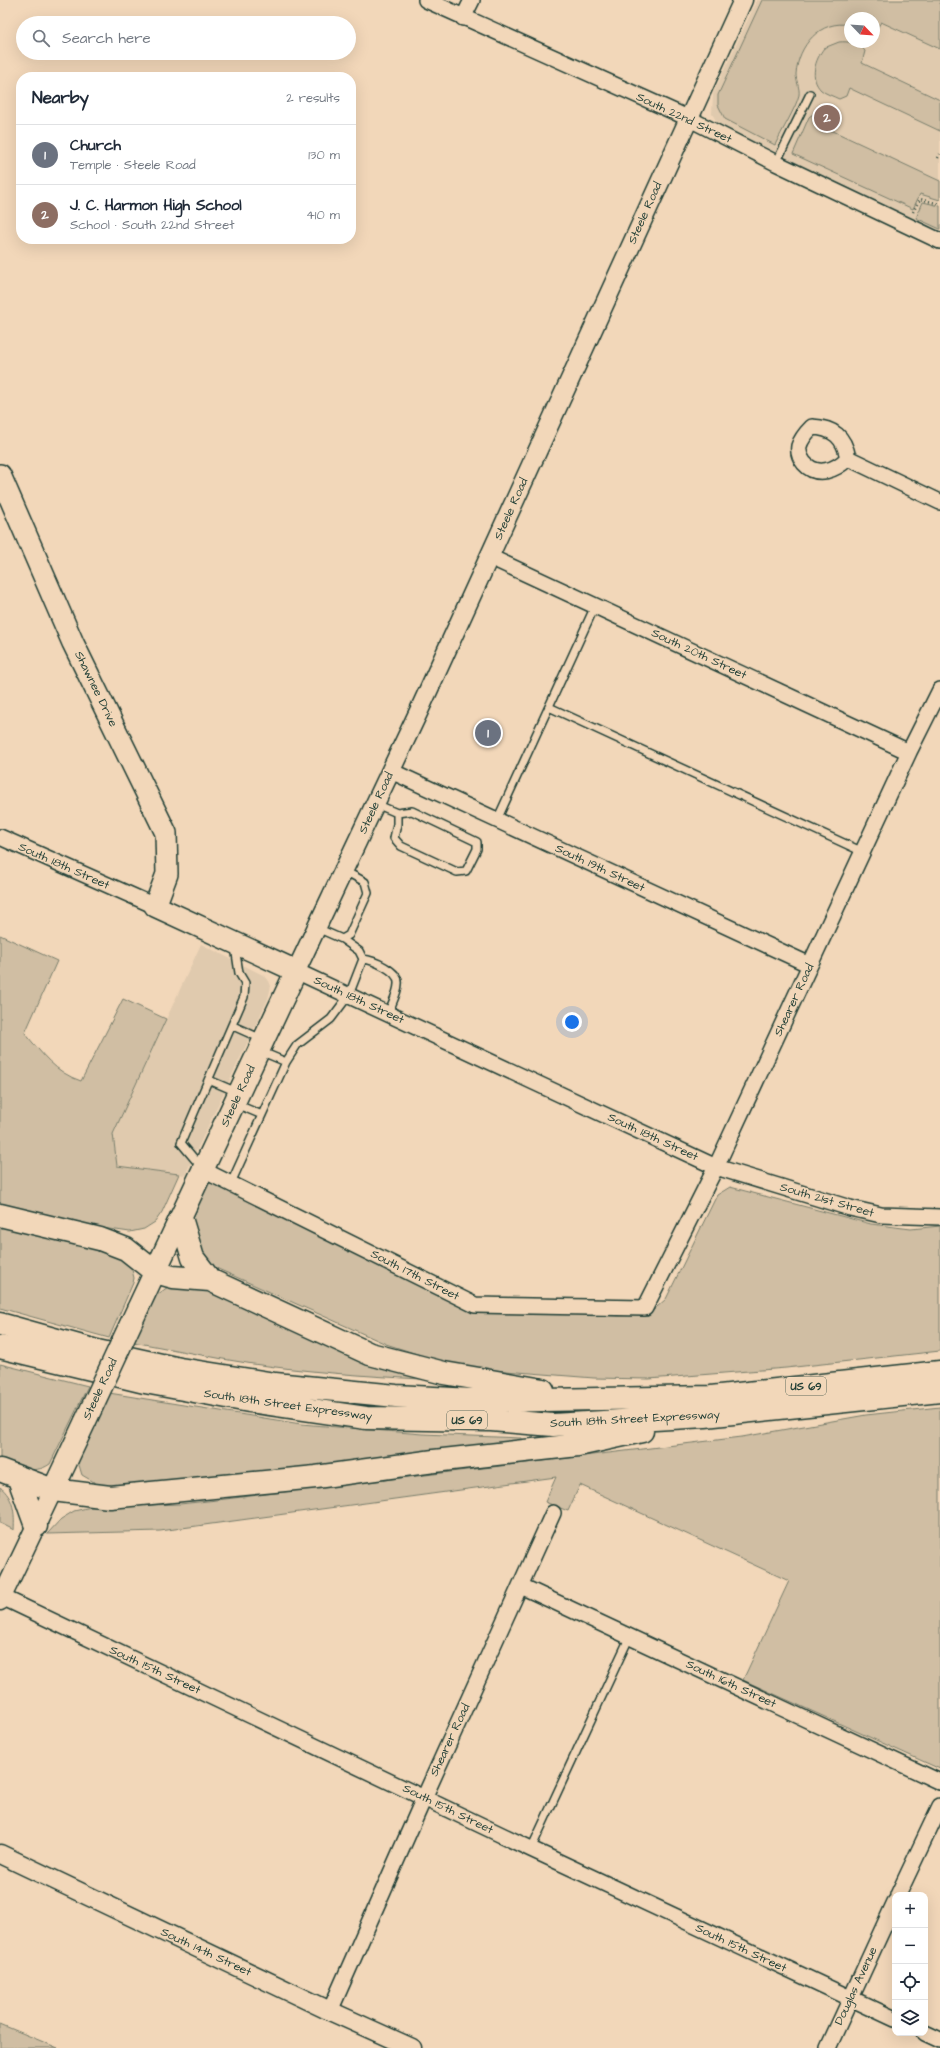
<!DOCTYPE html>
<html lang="en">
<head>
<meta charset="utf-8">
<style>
  :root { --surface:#fff; --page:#f6f6f7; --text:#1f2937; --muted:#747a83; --line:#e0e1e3; --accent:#0b8043 }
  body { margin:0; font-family:"Architects Daughter",sans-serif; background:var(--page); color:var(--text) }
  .controls { position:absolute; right:12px; bottom:12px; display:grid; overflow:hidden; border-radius:8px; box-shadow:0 4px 16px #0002 }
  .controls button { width:36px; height:36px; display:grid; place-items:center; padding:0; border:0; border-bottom:1px solid var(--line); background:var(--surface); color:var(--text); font:20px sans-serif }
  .compass { position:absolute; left:844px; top:12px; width:36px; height:36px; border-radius:50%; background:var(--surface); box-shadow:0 4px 16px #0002; rotate:115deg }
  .you { position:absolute; left:572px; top:1022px; width:14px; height:14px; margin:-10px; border:3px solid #fff; border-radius:50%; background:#1a73e8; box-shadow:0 0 0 6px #1a73e833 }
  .badge { display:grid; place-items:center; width:26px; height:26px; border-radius:50%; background:var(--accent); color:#fff; font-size:13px; font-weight:700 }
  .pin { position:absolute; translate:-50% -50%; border:2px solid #fff; box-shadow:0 1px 4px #0006 }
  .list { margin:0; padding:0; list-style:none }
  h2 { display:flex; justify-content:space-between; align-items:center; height:52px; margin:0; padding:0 16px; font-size:17px }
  h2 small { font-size:13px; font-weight:400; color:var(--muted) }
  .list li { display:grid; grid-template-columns:26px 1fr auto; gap:12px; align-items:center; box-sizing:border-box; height:60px; padding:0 16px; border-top:1px solid var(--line) }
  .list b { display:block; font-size:15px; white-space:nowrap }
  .list p { margin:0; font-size:13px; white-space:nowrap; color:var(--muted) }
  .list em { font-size:13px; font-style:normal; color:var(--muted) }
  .icon { flex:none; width:22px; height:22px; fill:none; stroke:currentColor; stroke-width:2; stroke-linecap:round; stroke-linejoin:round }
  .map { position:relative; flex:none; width:940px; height:2048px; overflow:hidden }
  .search { position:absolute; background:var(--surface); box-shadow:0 4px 16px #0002; left:16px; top:16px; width:340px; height:44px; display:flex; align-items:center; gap:10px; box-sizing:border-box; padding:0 14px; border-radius:22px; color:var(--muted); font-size:15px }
  .panel { position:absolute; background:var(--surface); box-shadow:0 4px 16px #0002; left:16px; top:72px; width:340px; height:172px; border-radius:16px }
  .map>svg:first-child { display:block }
  .built { fill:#e0caae; fill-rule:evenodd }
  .green { fill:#d0bea3; stroke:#787e6c }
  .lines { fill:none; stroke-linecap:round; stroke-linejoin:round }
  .service-casing { stroke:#1f3d34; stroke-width:10 }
  .minor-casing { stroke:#1f3d34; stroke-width:18 }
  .tertiary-casing { stroke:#1f3d34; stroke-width:21 }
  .secondary-casing { stroke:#1f3d34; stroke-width:24 }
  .motorway-casing { stroke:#1f3d34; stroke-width:25 }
  .path { stroke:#1f3d34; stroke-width:2.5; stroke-dasharray:1 3; stroke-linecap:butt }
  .service { stroke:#f2d7b9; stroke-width:7 }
  .minor { stroke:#f2d7b9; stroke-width:15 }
  .tertiary { stroke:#f2d7b9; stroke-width:18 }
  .secondary { stroke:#f2d7b9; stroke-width:21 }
  .motorway { stroke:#f2d7b9; stroke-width:22 }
  .secondary-bridge-casing { stroke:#1f3d34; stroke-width:24; stroke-linecap:butt }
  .secondary-bridge { stroke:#f2d7b9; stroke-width:21 }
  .labels { text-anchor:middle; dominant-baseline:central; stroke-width:3; stroke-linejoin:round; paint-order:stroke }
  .shield { fill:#f2d7b9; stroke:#5e6b5c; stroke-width:1 }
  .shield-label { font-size:11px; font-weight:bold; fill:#1f3d34 }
  .street-label { font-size:12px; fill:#1f3d34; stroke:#f2d7b9 }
</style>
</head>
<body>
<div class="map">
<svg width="940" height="2048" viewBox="0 0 940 2048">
  <rect width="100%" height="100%" fill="#f2d7b9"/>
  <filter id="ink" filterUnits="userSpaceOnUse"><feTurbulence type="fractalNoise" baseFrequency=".025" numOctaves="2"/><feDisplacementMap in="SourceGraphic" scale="8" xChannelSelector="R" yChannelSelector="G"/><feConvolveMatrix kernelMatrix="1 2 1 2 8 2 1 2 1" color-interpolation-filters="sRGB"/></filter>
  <g filter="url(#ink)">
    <path class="built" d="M 757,0 L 940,0 L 940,231 L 768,150 L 717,122 L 712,114 L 713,94 ZM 850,18 L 874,18 L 874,42 L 850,42 Z
      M 201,944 L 263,975 L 269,981 L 271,986 L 268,999 L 185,1175 L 117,1166 L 113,1134 Z"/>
    <path class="green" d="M 762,0 L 940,0 L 940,49 L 881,22 L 876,30 L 874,31 L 874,18 L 850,18 L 850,25 C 820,19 798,46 796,74 C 796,81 800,88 799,95 C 796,108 781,132 775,145 L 725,119 L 718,105 L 718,95 Z
      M 839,42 C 848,41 859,43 865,51 L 862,63 L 940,100 L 940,131 L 849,88 L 846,96 L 839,99 C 833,96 826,94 821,90 C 809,78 815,60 824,48 Z
      M 817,111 L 831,115 L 833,120 L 831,130 L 940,181 L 940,200 L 920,194 L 913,209 L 793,154 L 809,117 Z
      M 923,202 L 940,206 L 940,229 L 916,218 Z
      M 0,935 L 57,961 L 25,1033 C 41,1053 56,1073 81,1081 L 123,999 L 166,1019 L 113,1134 L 117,1166 L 179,1174 L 162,1212 L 155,1222 L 144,1229 L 130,1232 L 102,1228 L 0,1204 Z
      M 212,1182 L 493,1311 L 619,1316 L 648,1315 L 666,1299 L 717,1195 L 730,1187 L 871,1224 L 911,1229 L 940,1226 L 940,1351 L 786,1368 L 649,1379 L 594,1378 L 480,1369 L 448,1364 L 386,1344 L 216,1268 C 208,1262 195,1251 193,1240 C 188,1222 195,1191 212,1182 Z
      M 0,1223 L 105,1248 L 131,1266 L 134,1278 L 133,1283 L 109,1338 L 0,1308 Z
      M 168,1287 L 205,1288 L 420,1375 L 421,1379 C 365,1376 309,1372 253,1364 C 213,1358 173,1349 133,1342 L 154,1297 Z
      M 0,1364 L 88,1386 L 50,1464 C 33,1476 17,1466 0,1458 Z
      M 109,1393 L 301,1424 L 422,1434 L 521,1438 L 523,1446 L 123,1488 L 99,1485 L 82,1475 L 78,1462 Z
      M 940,1407 L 940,1769 L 743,1680 L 789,1581 L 580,1485 L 568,1511 L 545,1502 L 556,1477 L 160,1531 L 47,1534 L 61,1519 L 74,1511 L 91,1507 L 180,1504 L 217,1500 L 742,1437 L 866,1415 Z
      M 0,1487 C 14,1498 15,1513 14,1530 L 0,1523 Z
      M 0,2024 L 58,2048 L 0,2048 Z"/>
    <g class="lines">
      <g class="service-casing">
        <path id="service" d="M 776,163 L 810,94
          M 549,707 L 863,852
          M 376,804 L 397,813 L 412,811 L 477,842 L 477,849 L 466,871 L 457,872 L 401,846 L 394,838 L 397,824 L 397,813
          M 497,820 L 595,606
          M 317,928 L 342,939 L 349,935 L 368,893 L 365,882 L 345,871
          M 342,939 L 359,951 L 363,959 C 373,960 400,971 398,984 C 398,993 391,1005 388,1014
          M 233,1026 L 262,1039
          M 260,1051 L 286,1062
          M 209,1080 L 237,1092
          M 236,1104 L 262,1115
          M 202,1168 L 181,1143 L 244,997 L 245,983 L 239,973 L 235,947
          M 231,1183 L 286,1062 L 297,1045 L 331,1019 L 349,995 L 363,959
          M 531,1849 L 630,1636"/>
      </g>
      <g class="minor-casing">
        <path id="minor" d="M 426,0 L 688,118 L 776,163 L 940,241
          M 463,18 L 472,0
          M 812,427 C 834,428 844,437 848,458 C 836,470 817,478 804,463 C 800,458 798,452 799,446 C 801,439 807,432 812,427 Z
          M 848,458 L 940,502
          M 490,557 L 909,752
          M 391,771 L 810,965
          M 0,837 L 155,906
          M 296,971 L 716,1167 L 850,1208 L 881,1215 L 940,1217
          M 203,1170 L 475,1305 L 645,1308 L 716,1167 L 909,752 L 940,690
          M 521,1586 L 940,1782
          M 2,1597 L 531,1849 L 895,2019
          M 898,1895 L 940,1806
          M 330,2011 L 424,1798 L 553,1513
          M 925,2033 L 940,2040
          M 828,2048 L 895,1902"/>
      </g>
      <g class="tertiary-casing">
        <path id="tertiary" d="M 296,971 L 418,713 L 743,0
          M 0,1601 L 53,1490
          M 0,1854 L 330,2011 L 412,2048"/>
      </g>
      <g class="secondary-casing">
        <path id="secondary" d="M 0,475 L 73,643 L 166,833 L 167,874 L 155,906 L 296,971 L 138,1308
          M 53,1490 L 85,1422"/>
      </g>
      <g class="motorway-casing">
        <path id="motorway" d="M 0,1215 L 100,1239 L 126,1249 L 155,1272 L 173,1277 L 210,1280 L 370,1354 L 444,1373 L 543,1390
          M 181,1218 L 193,1258 L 210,1280
          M 0,1324 L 97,1351 L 180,1369 L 275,1384 L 396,1396 L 491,1401 L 711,1397 L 940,1372
          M 0,1347 L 145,1382 L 249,1401 L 366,1418 L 491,1420 L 553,1425 L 705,1416 L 940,1391
          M 0,1470 L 53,1490 L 110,1497 L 316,1477 L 434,1461 L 578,1445 L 642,1431
          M 19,1479 L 36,1526"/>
      </g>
      <path class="path" d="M 938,158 L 940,154
        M 913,212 L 920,199 L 940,204"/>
      <use href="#service" class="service"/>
      <use href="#minor" class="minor"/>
      <use href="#tertiary" class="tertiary"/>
      <use href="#secondary" class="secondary"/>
      <use href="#motorway" class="motorway"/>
      <g class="secondary-bridge-casing">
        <path id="secondary-bridge" d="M 85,1422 L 138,1308"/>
      </g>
      <use href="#secondary-bridge" class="secondary-bridge"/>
    </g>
  </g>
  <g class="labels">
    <g class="shield">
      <rect x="786" y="1377" width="40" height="18" rx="3"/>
      <rect x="447" y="1411" width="40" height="18" rx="3"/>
    </g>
    <g class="shield-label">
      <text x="806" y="1386">US 69</text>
      <text x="467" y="1420">US 69</text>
    </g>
    <g class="street-label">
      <text transform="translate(684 118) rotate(25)">South 22nd Street</text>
      <text transform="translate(645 213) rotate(-66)">Steele Road</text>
      <text transform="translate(511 509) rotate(-66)">Steele Road</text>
      <text transform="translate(699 654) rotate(25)">South 20th Street</text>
      <text transform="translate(96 689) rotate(64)">Shawnee Drive</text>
      <text transform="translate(376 803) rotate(-65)">Steele Road</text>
      <text transform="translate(64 866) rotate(24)">South 18th Street</text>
      <text transform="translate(600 868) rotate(25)">South 19th Street</text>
      <text transform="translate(359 1000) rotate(25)">South 18th Street</text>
      <text transform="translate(794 1000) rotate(-65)">Shearer Road</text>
      <text transform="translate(238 1096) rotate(-65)">Steele Road</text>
      <text transform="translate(653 1137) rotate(25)">South 18th Street</text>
      <text transform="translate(827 1200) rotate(16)">South 21st Street</text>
      <text transform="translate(415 1275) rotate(27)">South 17th Street</text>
      <text transform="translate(100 1389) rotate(-65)">Steele Road</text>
      <text transform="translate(288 1405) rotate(8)">South 18th Street Expressway</text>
      <text transform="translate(635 1419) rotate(-3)">South 18th Street Expressway</text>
      <text transform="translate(155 1670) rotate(25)">South 15th Street</text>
      <text transform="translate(731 1684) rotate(25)">South 16th Street</text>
      <text transform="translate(450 1740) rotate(-65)">Shearer Road</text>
      <text transform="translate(448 1809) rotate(26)">South 15th Street</text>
      <text transform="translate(741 1948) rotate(25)">South 15th Street</text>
      <text transform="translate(206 1952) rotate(25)">South 14th Street</text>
      <text transform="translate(856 1986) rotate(-65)">Douglas Avenue</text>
    </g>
  </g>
</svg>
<div class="controls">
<button>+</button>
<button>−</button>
<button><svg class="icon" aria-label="locate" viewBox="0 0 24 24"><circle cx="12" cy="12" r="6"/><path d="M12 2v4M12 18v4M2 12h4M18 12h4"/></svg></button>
<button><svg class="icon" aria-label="layers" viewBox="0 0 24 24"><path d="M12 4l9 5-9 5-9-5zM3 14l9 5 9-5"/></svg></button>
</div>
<svg class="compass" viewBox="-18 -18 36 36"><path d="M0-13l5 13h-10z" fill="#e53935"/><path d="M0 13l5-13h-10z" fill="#747a83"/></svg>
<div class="you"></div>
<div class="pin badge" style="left:488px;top:733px;background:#6b7280">1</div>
<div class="pin badge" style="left:827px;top:118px;background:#8d6e63">2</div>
<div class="search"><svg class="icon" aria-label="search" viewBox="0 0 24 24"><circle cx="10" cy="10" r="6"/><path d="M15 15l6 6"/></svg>Search here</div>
<section class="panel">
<h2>Nearby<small>2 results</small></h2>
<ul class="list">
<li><span class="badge" style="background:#6b7280">1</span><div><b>Church</b><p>Temple · Steele Road</p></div><em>130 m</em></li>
<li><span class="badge" style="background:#8d6e63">2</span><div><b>J. C. Harmon High School</b><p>School · South 22nd Street</p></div><em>410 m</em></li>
</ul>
</section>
</div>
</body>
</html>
